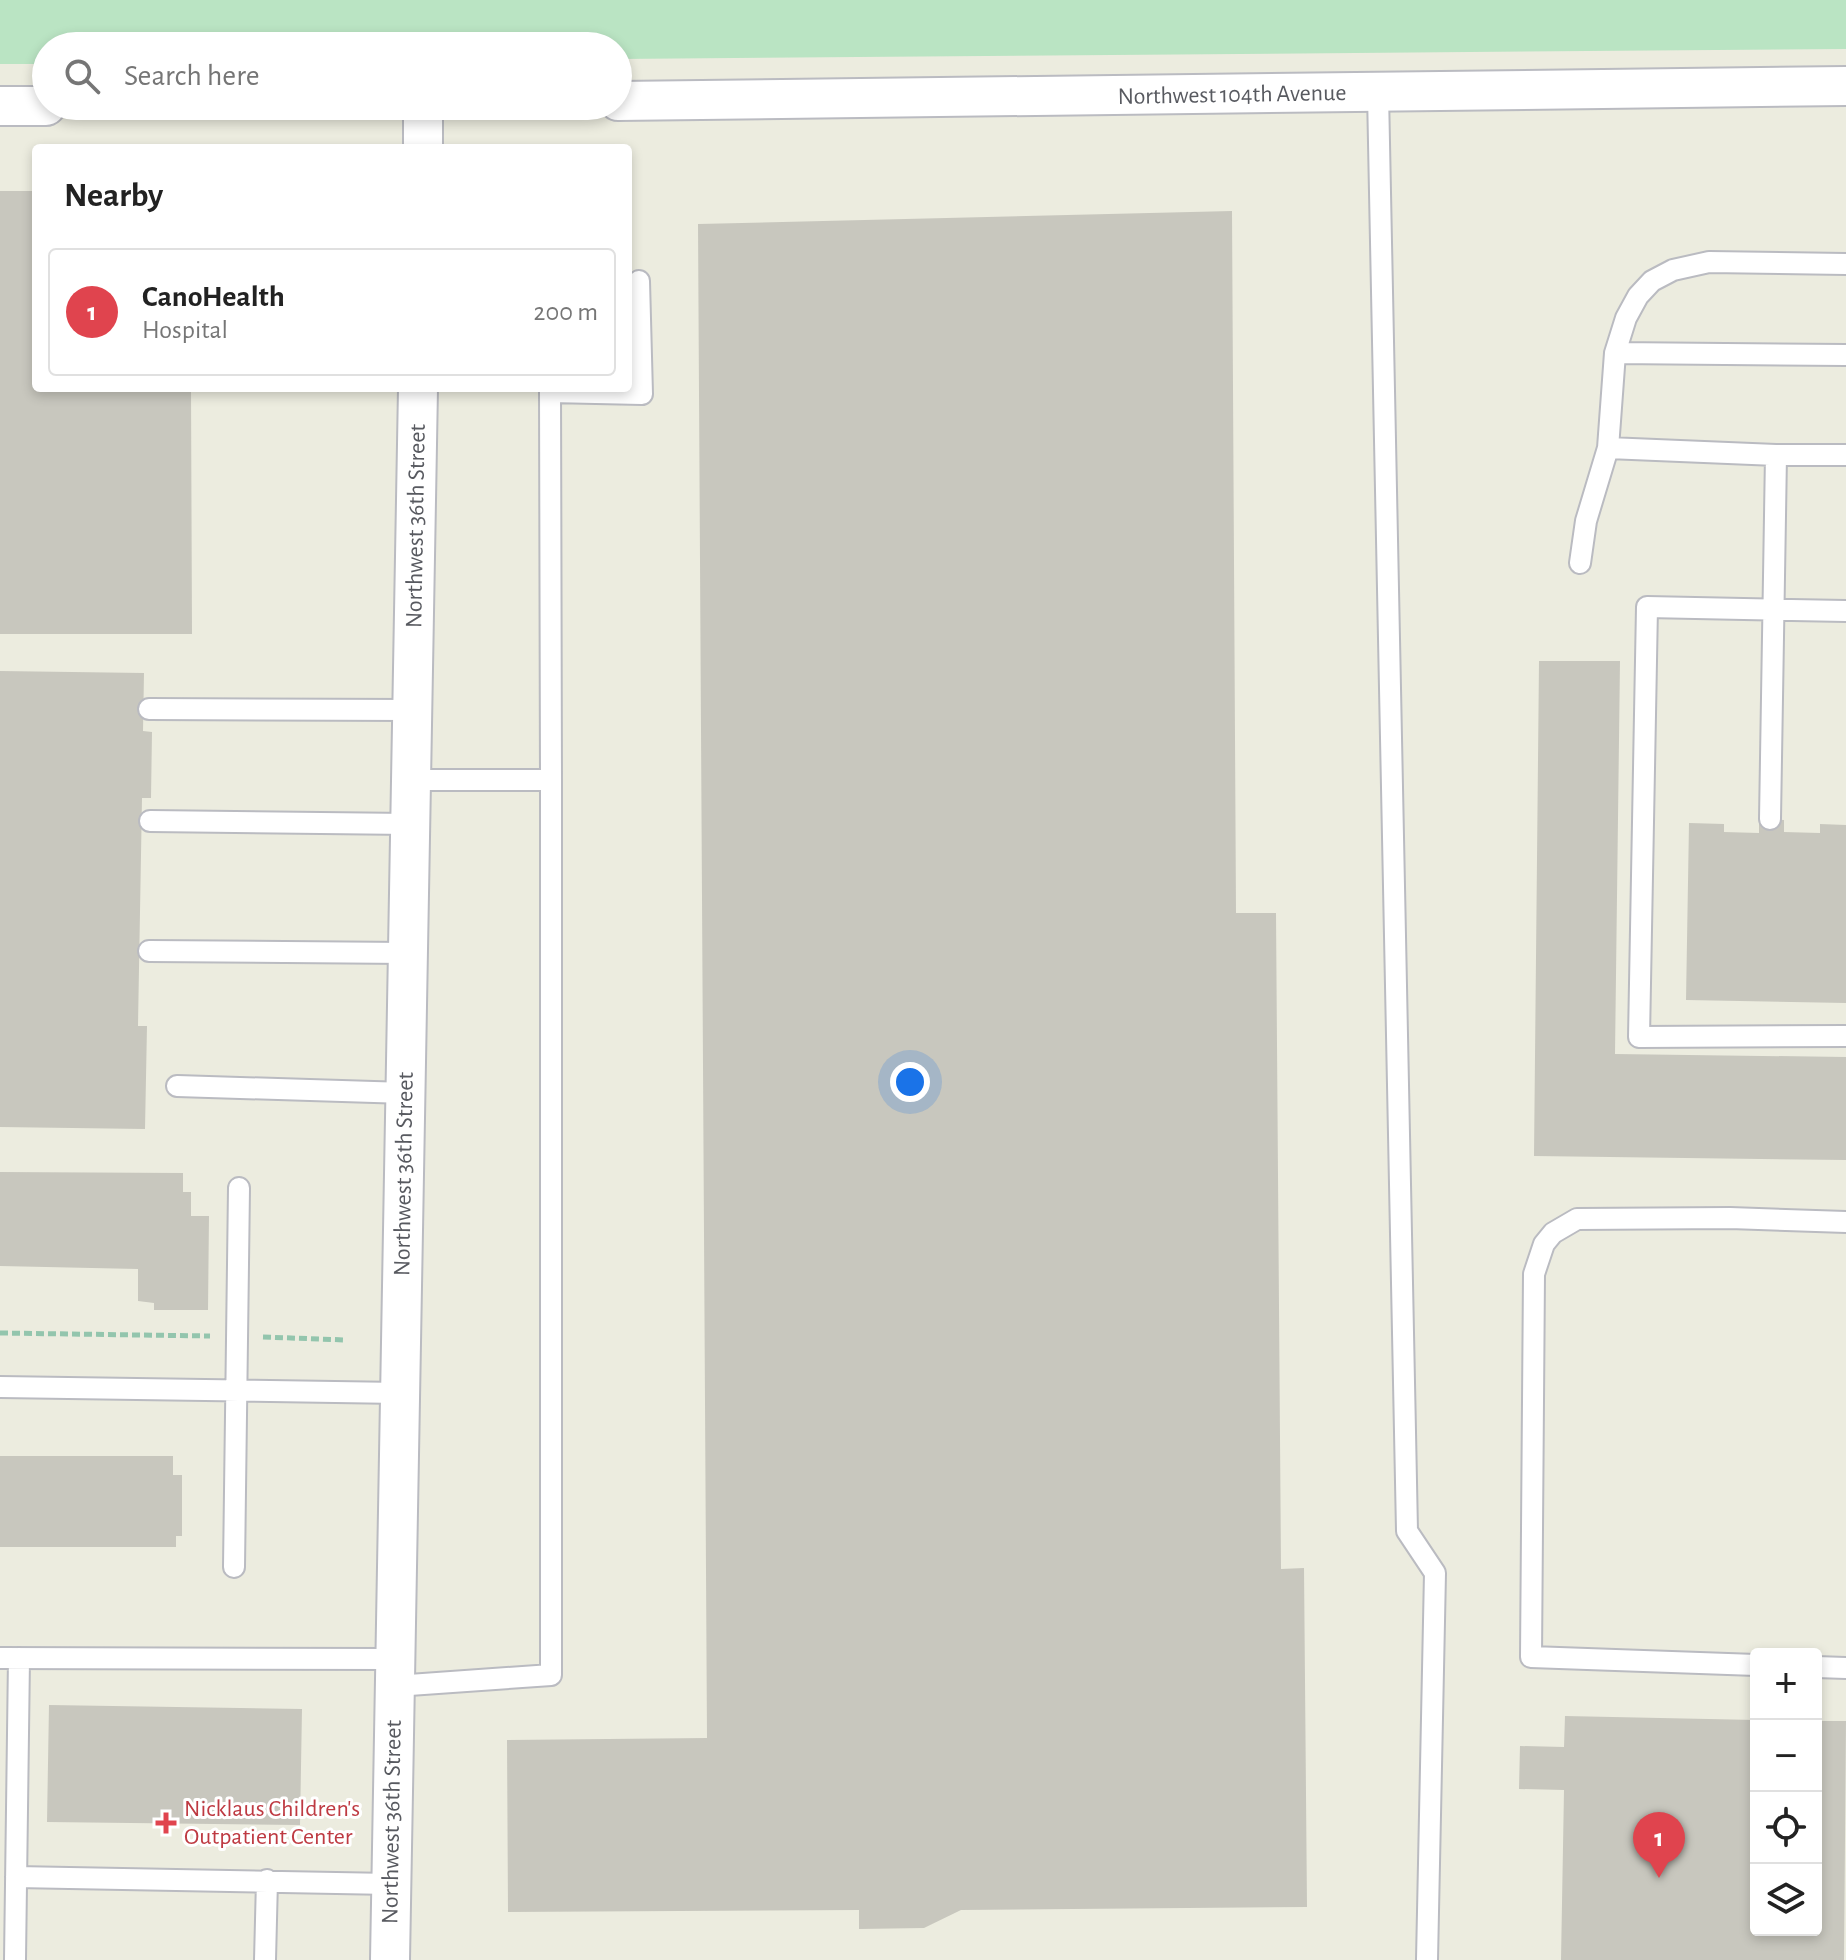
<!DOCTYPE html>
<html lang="en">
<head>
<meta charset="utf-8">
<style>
  :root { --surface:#fff; --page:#f6f6f6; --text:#222; --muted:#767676; --line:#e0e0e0; --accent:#ea6027 }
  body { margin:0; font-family:"Alegreya Sans",sans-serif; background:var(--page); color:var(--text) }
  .controls { position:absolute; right:24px; bottom:24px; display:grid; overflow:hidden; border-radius:8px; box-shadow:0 4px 12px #0003 }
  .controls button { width:72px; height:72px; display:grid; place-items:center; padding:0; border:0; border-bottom:2px solid var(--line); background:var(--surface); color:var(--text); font:40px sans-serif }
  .you { position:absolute; left:910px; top:1082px; width:28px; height:28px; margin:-20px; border:6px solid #fff; border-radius:50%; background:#1a73e8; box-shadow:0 0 0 12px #1a73e833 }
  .badge { display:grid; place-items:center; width:52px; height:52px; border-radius:50%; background:var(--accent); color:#fff; font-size:26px; font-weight:700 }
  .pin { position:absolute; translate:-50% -66px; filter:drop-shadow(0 2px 4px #0008) }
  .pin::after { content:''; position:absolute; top:42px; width:28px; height:24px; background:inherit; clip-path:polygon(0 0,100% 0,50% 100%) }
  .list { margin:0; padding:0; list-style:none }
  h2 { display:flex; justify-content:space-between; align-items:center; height:104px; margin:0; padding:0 32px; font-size:34px }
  h2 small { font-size:26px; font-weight:400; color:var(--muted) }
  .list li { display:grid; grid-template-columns:52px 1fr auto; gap:24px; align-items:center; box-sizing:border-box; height:128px; margin:0 16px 16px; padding:0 16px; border:2px solid var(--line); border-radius:8px }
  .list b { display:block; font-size:30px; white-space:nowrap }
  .list p { margin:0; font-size:26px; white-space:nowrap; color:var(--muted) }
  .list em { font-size:26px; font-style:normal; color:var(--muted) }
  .icon { flex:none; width:44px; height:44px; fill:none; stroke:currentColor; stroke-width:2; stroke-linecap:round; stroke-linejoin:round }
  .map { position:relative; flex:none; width:1846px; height:1960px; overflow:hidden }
  .search { position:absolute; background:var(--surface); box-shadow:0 4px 12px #0003; left:32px; top:32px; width:600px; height:88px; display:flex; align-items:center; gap:20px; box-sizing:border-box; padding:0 28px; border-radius:44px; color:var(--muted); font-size:30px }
  .panel { position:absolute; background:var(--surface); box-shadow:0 4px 12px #0003; left:32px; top:144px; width:600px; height:248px; border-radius:8px }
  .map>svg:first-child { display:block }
  .green { fill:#bae4c3 }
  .building { fill:#c8c7be }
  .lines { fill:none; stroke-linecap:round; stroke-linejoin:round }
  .service-casing { stroke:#babbc1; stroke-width:24 }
  .minor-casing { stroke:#babbc1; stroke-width:42 }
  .path { stroke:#93c5ad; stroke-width:5; stroke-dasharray:8 4; stroke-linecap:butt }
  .service { stroke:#fff; stroke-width:20 }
  .minor { stroke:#fff; stroke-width:38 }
  .health-dot { fill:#e0444e; stroke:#fff; stroke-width:3 }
  .labels { text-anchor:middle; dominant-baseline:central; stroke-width:6; stroke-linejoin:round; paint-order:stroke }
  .street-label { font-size:24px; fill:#585a60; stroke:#fff }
  .health-label { font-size:24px; fill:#be3a42; stroke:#fff; text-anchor:start }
</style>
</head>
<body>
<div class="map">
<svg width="1846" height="1960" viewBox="0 0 1846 1960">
  <rect width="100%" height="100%" fill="#ececdf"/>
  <path class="green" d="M 0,0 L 1846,0 L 1846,49 L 618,59 L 618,46 L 46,46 L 46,64 L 0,64 Z"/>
  <path class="building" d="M 0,191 L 36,191 L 36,388 L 191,388 L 192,634 L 0,634 Z
    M 1232,211 L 1236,913 L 1276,913 L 1281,1569 L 1304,1568 L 1307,1907 L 961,1910 L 924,1928 L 859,1929 L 859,1910 L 508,1912 L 507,1740 L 707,1738 L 698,224 Z
    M 1539,661 L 1620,661 L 1615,1054 L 1846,1057 L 1846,1160 L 1534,1156 Z
    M 0,671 L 144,673 L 143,731 L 152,732 L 151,798 L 142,798 L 138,1026 L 147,1026 L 145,1129 L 0,1127 Z
    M 1759,819 L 1784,820 L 1784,832 L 1820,833 L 1820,824 L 1846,825 L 1846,1003 L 1686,1000 L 1689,823 L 1724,824 L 1724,832 L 1759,833 Z
    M 0,1172 L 183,1173 L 183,1192 L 191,1192 L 191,1216 L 209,1216 L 208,1310 L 154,1310 L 154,1303 L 138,1301 L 138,1269 L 0,1266 Z
    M 0,1456 L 173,1456 L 173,1475 L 182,1475 L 182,1536 L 176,1536 L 176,1547 L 0,1547 Z
    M 49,1705 L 302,1709 L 300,1825 L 47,1822 Z
    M 1565,1716 L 1756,1720 L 1756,1930 L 1816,1930 L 1816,1721 L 1846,1721 L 1844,1960 L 1561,1960 L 1564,1790 L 1519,1789 L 1520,1746 L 1564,1747 Z"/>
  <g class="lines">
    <g class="service-casing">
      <path id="service" d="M 1378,93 L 1407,1531 L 1435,1573 L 1427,1960
        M 1615,353 L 1846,355
        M 550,392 L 642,394 L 639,281
        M 1608,448 L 1776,455 L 1770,819
        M 1776,455 L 1846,455
        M 1580,563 L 1586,521 L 1608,448 L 1615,353 L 1626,318 L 1638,296 L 1652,281 L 1673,270 L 1709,262 L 1846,264
        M 1846,611 L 1647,607 L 1639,1037 L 1846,1036
        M 149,709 L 413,710
        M 412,780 L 551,780 L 550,388
        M 150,821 L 410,824
        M 149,951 L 408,953
        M 177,1086 L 406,1093
        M 0,1387 L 400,1393
        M 234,1567 L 239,1188
        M 0,1658 L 395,1659
        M 1756,1665 L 1531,1657 L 1534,1274 L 1544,1244 L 1553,1233 L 1577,1219 L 1730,1218 L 1846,1222
        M 1816,1667 L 1846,1668
        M 395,1686 L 551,1675 L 551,780
        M 16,1877 L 391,1884
        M 15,1960 L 19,1658
        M 265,1960 L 267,1880"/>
    </g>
    <g class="minor-casing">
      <path id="minor" d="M 618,101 L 1846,86
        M 0,106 L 46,106
        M 423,148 L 423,106
        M 390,1960 L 418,388"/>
    </g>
    <path class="path" d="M 0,1333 L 210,1336
      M 263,1337 L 346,1340"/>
    <use href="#service" class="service"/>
    <use href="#minor" class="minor"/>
  </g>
  <path class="health-dot" d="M162 1811h8v8h8v8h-8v8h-8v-8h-8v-8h8z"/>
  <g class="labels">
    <g class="street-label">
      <text transform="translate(1232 95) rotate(-1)">Northwest 104th Avenue</text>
      <text transform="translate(416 526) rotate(-89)">Northwest 36th Street</text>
      <text transform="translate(404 1174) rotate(-89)">Northwest 36th Street</text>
      <text transform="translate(392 1822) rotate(-89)">Northwest 36th Street</text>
    </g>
    <g class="health-label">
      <text x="184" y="1809">Nicklaus Children's<tspan x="184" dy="28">Outpatient Center</tspan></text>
    </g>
  </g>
</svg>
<div class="controls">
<button>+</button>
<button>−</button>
<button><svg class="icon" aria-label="locate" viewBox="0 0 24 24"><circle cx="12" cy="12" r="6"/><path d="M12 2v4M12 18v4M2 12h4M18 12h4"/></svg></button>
<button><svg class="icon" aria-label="layers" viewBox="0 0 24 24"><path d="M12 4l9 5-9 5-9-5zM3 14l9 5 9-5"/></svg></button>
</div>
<div class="you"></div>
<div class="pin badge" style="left:1659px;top:1878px;background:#e0444e">1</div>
<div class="search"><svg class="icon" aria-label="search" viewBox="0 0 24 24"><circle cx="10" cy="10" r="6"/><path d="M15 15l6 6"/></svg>Search here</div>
<section class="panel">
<h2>Nearby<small></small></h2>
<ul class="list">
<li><span class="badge" style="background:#e0444e">1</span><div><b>CanoHealth</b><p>Hospital</p></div><em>200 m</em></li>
</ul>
</section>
</div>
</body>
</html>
